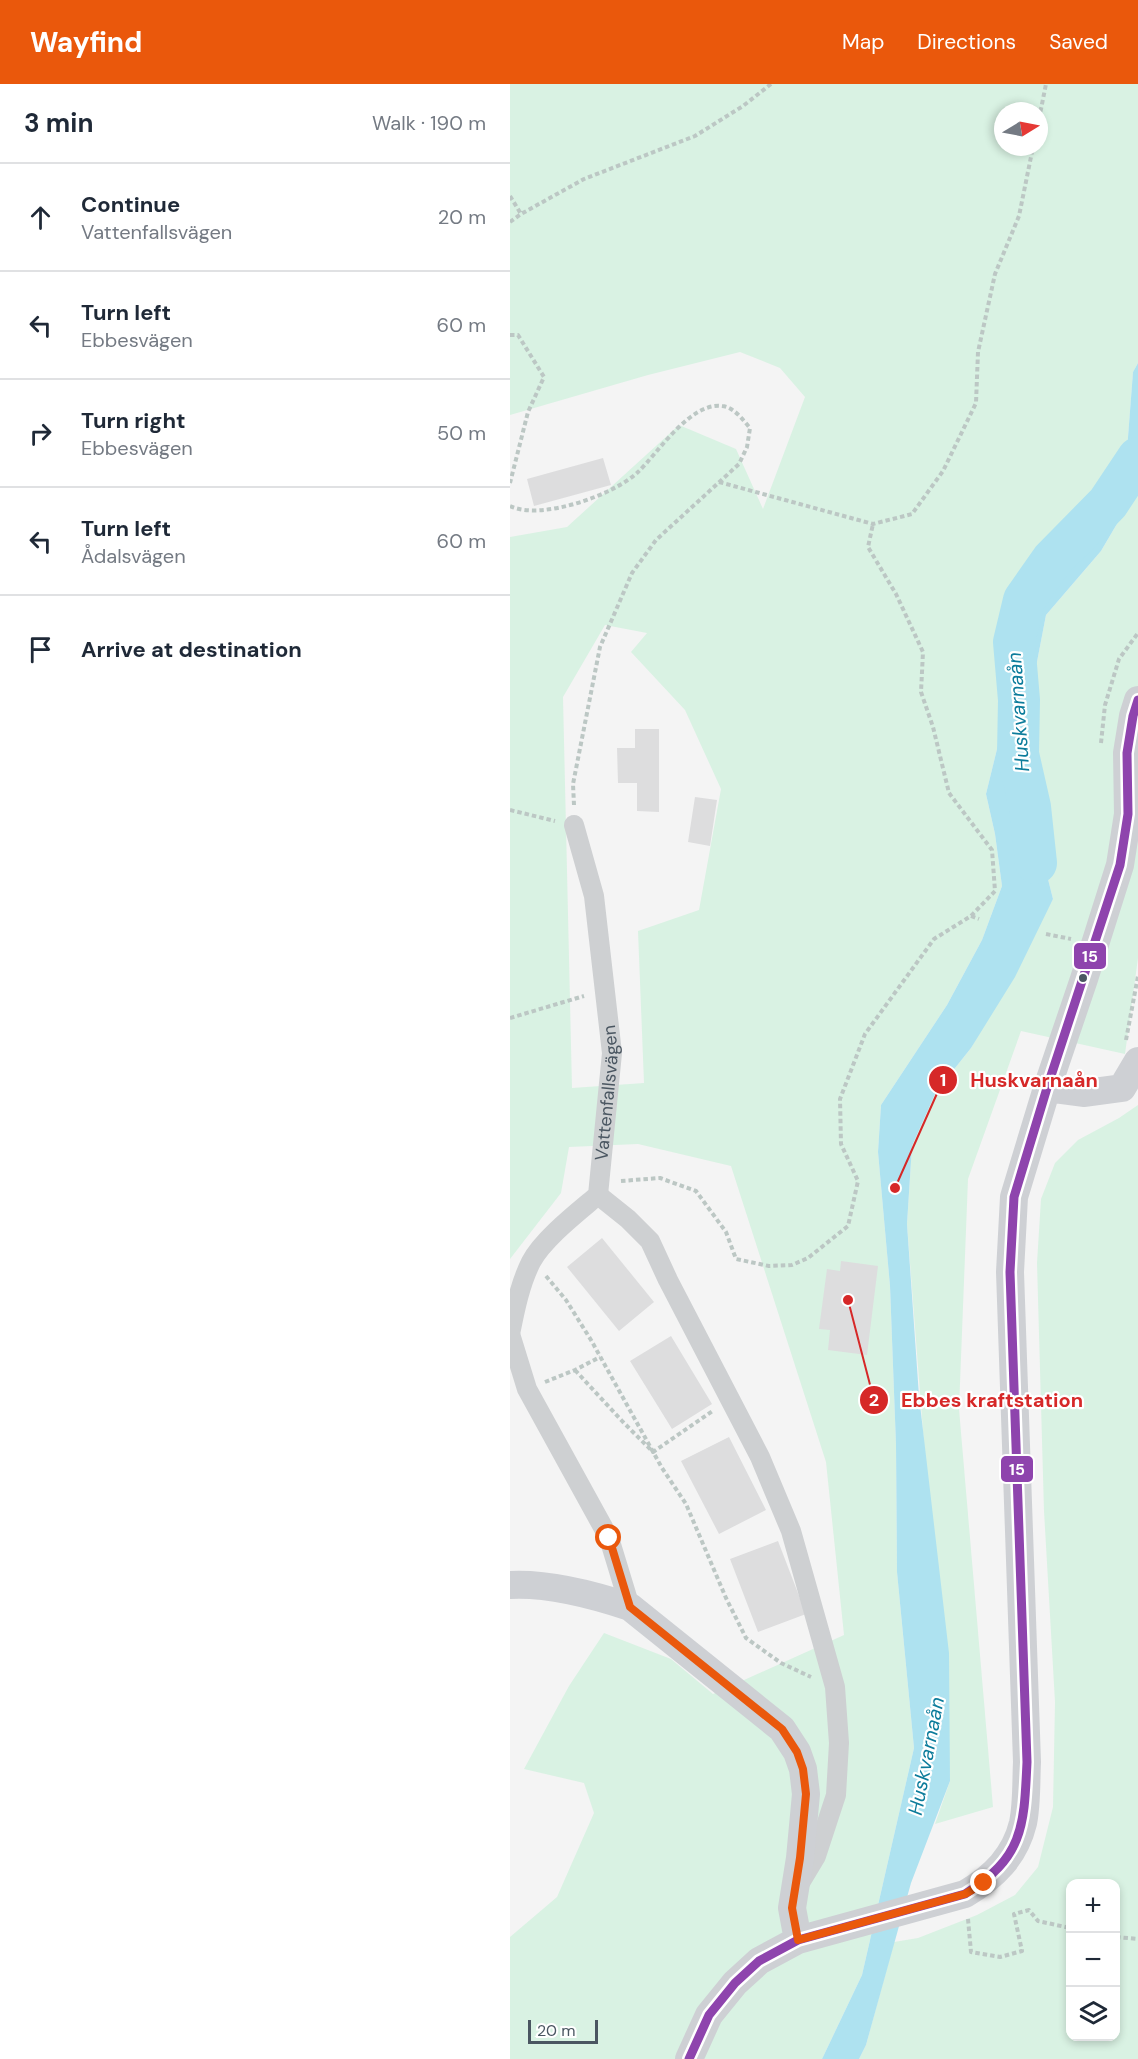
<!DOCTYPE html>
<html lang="en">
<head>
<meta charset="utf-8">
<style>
  :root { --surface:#fff; --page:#f6f6f7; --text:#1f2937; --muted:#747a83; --line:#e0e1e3; --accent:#ea580c }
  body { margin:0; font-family:"DM Sans",sans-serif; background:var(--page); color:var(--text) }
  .controls { position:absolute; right:18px; bottom:18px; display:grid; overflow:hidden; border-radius:12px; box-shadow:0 3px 9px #0003 }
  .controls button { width:54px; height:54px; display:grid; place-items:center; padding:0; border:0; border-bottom:2px solid var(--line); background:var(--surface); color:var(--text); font:30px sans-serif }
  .compass { position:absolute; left:484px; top:18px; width:54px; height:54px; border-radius:50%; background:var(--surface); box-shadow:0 3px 9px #0003; rotate:80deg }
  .scale { position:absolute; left:18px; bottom:15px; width:70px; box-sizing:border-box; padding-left:6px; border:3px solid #4a5661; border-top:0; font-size:16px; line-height:21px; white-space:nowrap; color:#4a5661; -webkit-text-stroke:4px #fff; paint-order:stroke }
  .stop { position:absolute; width:18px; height:18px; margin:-14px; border:4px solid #ea580c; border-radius:50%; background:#fff }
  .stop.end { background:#ea580c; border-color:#fff; box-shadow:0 2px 6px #0008 }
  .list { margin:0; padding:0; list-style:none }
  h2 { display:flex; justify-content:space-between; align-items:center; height:78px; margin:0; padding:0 24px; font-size:26px }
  h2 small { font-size:20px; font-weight:400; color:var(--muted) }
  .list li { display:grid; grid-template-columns:39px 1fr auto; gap:18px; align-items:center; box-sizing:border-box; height:108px; padding:0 24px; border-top:2px solid var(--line) }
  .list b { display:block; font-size:22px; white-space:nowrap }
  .list p { margin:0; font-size:20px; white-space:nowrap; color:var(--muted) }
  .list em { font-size:20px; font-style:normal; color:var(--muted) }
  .icon { flex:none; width:33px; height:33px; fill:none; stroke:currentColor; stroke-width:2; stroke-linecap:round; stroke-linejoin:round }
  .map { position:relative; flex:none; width:628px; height:1975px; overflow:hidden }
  header { display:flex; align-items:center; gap:36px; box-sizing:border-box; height:84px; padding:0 30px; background:var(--accent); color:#fff }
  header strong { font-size:28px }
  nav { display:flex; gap:33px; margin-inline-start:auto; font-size:21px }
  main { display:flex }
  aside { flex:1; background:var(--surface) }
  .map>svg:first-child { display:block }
  .green { fill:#d9f2e3; fill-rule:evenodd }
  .water { fill:#aee2f0 }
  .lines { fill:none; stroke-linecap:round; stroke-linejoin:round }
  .river { stroke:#aee2f0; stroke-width:42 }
  .building { fill:#ddddde }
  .path { stroke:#bcc7c4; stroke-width:4; stroke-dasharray:4.5 3; stroke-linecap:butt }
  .street { stroke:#ced0d2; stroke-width:20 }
  .secondary { stroke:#ced0d4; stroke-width:28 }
  .bus-1-casing { stroke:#fff; stroke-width:14 }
  .bus-1 { stroke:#8e44ad; stroke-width:9 }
  .route { stroke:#ea580c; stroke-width:8 }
  .bus-dot { fill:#4a5661; stroke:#fff; stroke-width:2 }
  .labels { text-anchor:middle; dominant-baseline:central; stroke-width:4.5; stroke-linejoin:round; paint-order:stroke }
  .street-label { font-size:18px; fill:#4a5661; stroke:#fff }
  .water-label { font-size:20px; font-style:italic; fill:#0c7c9b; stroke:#fff }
  .leader { fill:none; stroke:#d62828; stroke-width:2 }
  .callout-dot { fill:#d62828; stroke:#fff; stroke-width:2 }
  .mark-label { font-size:18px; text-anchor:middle; font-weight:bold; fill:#fff }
  .callout-label { font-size:20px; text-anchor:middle; font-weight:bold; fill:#d62828; stroke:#fff; stroke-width:4.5; stroke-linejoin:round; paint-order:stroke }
  .line-badge { stroke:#fff; stroke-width:2 }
  .badge-label { font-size:16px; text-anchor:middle; font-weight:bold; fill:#fff }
</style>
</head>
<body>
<header>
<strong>Wayfind</strong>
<nav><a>Map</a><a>Directions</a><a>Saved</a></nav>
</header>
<main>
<aside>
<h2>3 min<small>Walk · 190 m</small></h2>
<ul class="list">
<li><svg class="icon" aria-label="ahead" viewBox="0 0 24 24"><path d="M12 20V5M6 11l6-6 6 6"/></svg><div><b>Continue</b><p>Vattenfallsvägen</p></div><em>20 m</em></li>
<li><svg class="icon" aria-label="left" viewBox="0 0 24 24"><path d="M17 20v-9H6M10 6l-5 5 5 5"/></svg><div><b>Turn left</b><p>Ebbesvägen</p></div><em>60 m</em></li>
<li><svg class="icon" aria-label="right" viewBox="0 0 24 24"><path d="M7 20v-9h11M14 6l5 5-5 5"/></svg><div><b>Turn right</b><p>Ebbesvägen</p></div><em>50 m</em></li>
<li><svg class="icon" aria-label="left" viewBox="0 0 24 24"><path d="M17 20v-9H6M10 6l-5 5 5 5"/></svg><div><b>Turn left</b><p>Ådalsvägen</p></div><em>60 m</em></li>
<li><svg class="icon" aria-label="arrive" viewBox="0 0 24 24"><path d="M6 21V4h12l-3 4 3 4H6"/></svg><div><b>Arrive at destination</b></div></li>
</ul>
</aside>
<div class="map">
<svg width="628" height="1975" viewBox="0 0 628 1975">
  <rect width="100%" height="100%" fill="#f4f4f4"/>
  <path class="green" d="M 0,0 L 628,0 L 628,279 L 623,288 L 617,366 L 571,456 L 535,478 L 492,577 L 488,661 L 476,710 L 485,750 L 492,802 L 472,856 L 437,921 L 371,1021 L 368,1068 L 380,1202 L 386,1361 L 387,1488 L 404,1664 L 352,1891 L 312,1975 L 0,1975 L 0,1853 L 47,1813 L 84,1729 L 74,1699 L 14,1685 L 59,1602 L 94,1549 L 161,1575 L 203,1610 L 334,1551 L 316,1378 L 221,1082 L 128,1060 L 59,1063 L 51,1109 L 0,1175 L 0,453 L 57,443 L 169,341 L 226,365 L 253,425 L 295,313 L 270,284 L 230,268 L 138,291 L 0,331 ZM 493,27 L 529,27 L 529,63 L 493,63 ZM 95,541 L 137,549 L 121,568 L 175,626 L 211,705 L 189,826 L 128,847 L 134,999 L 62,1004 L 53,613 Z
    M 628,404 L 628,874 L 615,970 L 511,947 L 458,1095 L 449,1325 L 483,1723 L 425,1740 L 440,1697 L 397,1140 L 402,1062 L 426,1008 L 461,964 L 543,815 L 515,704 L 526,583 L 536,531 L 591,467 Z
    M 628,1021 L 628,1975 L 349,1975 L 356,1961 L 384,1858 L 408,1854 L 467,1831 L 505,1811 L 528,1783 L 543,1723 L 545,1618 L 534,1427 L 527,1179 L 531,1115 L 545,1079 L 568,1056 L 609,1034 ZM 560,1800 L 606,1800 L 606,1952 L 560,1952 Z"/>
  <path class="water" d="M 628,279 L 628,404 L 591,467 L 536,531 L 526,583 L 515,704 L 543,815 L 505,893 L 461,964 L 426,1008 L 402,1062 L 397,1140 L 409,1312 L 439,1569 L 440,1697 L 401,1799 L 356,1961 L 349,1975 L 312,1975 L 352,1891 L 404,1664 L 387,1488 L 386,1361 L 380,1202 L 368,1068 L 371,1021 L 437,921 L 472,856 L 492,802 L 485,750 L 476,710 L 488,661 L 492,577 L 535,478 L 571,456 L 617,366 L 623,288 Z"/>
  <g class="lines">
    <path class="river" d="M 526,779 L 520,723 L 508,670 L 509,616 L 504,558 L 514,516 L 542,476 L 598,419 L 628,374"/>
  </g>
  <path class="building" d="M 93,374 L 101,401 L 24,422 L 17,395 Z
    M 125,645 L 149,645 L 149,728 L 127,727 L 127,699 L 108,699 L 107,664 L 125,664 Z
    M 185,713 L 207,716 L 200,762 L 178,758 Z
    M 92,1154 L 144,1218 L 109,1247 L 57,1183 Z
    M 331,1177 L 368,1182 L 357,1271 L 318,1266 L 320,1246 L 309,1245 L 317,1185 L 330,1187 Z
    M 161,1252 L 202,1320 L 162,1345 L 120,1277 Z
    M 219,1353 L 256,1426 L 209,1450 L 171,1377 Z
    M 268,1457 L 296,1530 L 248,1548 L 220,1475 Z"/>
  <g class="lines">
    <path class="path" d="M 529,35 L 536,0
      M 0,112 L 11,130
      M 0,138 L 11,130 L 74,95 L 185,52 L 233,22 L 261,0
      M 0,251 L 8,251 L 34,293 L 18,328 L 0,399
      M 209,398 L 363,440 L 402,430 L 433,387 L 466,319 L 468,268 L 485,190 L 509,132 L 523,63
      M 0,422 C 31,437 104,411 128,388 C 148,369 180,318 212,322 C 224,323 233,336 240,344 L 237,363 L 229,380 L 146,456 L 122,489 L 90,563 L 63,700 L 64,721
      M 591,659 L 595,621 L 609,575 L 628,549
      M 0,726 L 45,737
      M 461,832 L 469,835
      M 536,850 L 561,855
      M 0,934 L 74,912
      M 616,956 L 628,892
      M 111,1097 L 150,1094 L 186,1107 L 216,1148 L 226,1175 L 259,1182 L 282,1181 L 298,1174 L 338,1142 L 348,1097 L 331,1060 L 330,1015 L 355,950 L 424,855 L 461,832 L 485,807 L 482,766 L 439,709 L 423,643 L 411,608 L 413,568 L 386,510 L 358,463 L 363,440
      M 36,1192 L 56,1216 L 81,1256 L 152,1384 L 176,1420 L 216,1514 L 236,1554 L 271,1579 L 301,1593
      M 65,1286 L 113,1338 L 143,1368 L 204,1326
      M 35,1298 L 65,1286 L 90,1273
      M 458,1835 L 461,1868 L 490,1873 L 512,1867 L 504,1830 L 519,1826 L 528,1837 L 560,1844
      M 606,1853 L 628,1855"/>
    <g class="street">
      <path d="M 88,1111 L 118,1135 L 140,1157 L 158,1196 L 250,1373 L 281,1447 L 325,1603 L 329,1659 L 326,1711 L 306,1772 L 291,1797"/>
      <path id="s1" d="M 0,1250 C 5,1225 10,1200 21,1178 C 33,1155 68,1128 88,1111 L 102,969 L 84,812 L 64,741"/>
      <path d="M 0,1250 L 17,1305 L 99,1454 L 120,1523"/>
    </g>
    <path class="secondary" d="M 537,1004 L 575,1009 L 612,1004 L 628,977
      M 0,1501 C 37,1499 84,1511 120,1523 L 272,1645 L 287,1668 L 293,1685 L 296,1710 L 290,1774 L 282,1824 L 288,1856
      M 179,1975 L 199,1931 L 225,1899 L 249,1877 L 288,1856 L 455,1810 C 484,1793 505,1772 513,1739 C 517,1720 516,1697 517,1678 L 500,1188 L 504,1113 L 537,1004 L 574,895 L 610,781 L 618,730 L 617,669 L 623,632 L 628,616"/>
    <g class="bus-1-casing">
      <path id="bus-1" d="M 179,1975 L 199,1931 L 225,1899 L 249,1877 L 288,1856 L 455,1810 C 514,1773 514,1742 517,1678 L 500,1188 L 504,1113 L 537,1004 L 610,781 L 618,730 L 617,669 L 623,632 L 628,616"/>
    </g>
    <use href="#bus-1" class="bus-1"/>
  </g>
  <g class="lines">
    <path class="route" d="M 99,1454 L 120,1523 L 272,1645 L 287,1668 L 293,1685 L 296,1710 L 290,1774 L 282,1824 L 288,1856 L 455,1810 L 474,1799"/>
  </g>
  <circle class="bus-dot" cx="573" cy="894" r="5"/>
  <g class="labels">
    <g class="street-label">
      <text stroke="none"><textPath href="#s1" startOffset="273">Vattenfallsvägen</textPath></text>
    </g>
    <g class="water-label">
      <text transform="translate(508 628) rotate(-94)">Huskvarnaån</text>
      <text transform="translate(416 1672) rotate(-79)">Huskvarnaån</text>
    </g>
  </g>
  <path class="leader" d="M385 1104L433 996M338 1216L364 1316"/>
  <g class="callout-dot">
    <circle cx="385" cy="1104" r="6"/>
    <circle cx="338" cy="1216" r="6"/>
    <circle cx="433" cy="996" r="15"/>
    <circle cx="364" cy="1316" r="15"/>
  </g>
  <g class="mark-label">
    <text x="433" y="1002">1</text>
    <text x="364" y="1322">2</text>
  </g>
  <g class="callout-label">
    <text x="524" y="1003">Huskvarnaån</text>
    <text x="482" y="1323">Ebbes kraftstation</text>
  </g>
  <g class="line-badge">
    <rect x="563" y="858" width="34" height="28" rx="6" fill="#8e44ad"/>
    <rect x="490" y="1371" width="34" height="28" rx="6" fill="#8e44ad"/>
  </g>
  <g class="badge-label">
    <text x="580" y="878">15</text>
    <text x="507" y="1391">15</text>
  </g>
</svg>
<div class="controls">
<button>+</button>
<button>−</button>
<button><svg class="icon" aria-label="layers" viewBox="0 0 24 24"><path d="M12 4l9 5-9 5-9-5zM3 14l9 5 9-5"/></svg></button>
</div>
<svg class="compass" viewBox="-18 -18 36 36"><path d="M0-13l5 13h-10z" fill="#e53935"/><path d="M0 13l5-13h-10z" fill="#747a83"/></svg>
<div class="scale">20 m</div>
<div class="stop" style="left:99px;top:1454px"></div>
<div class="stop end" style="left:474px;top:1799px"></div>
</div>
</main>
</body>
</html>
